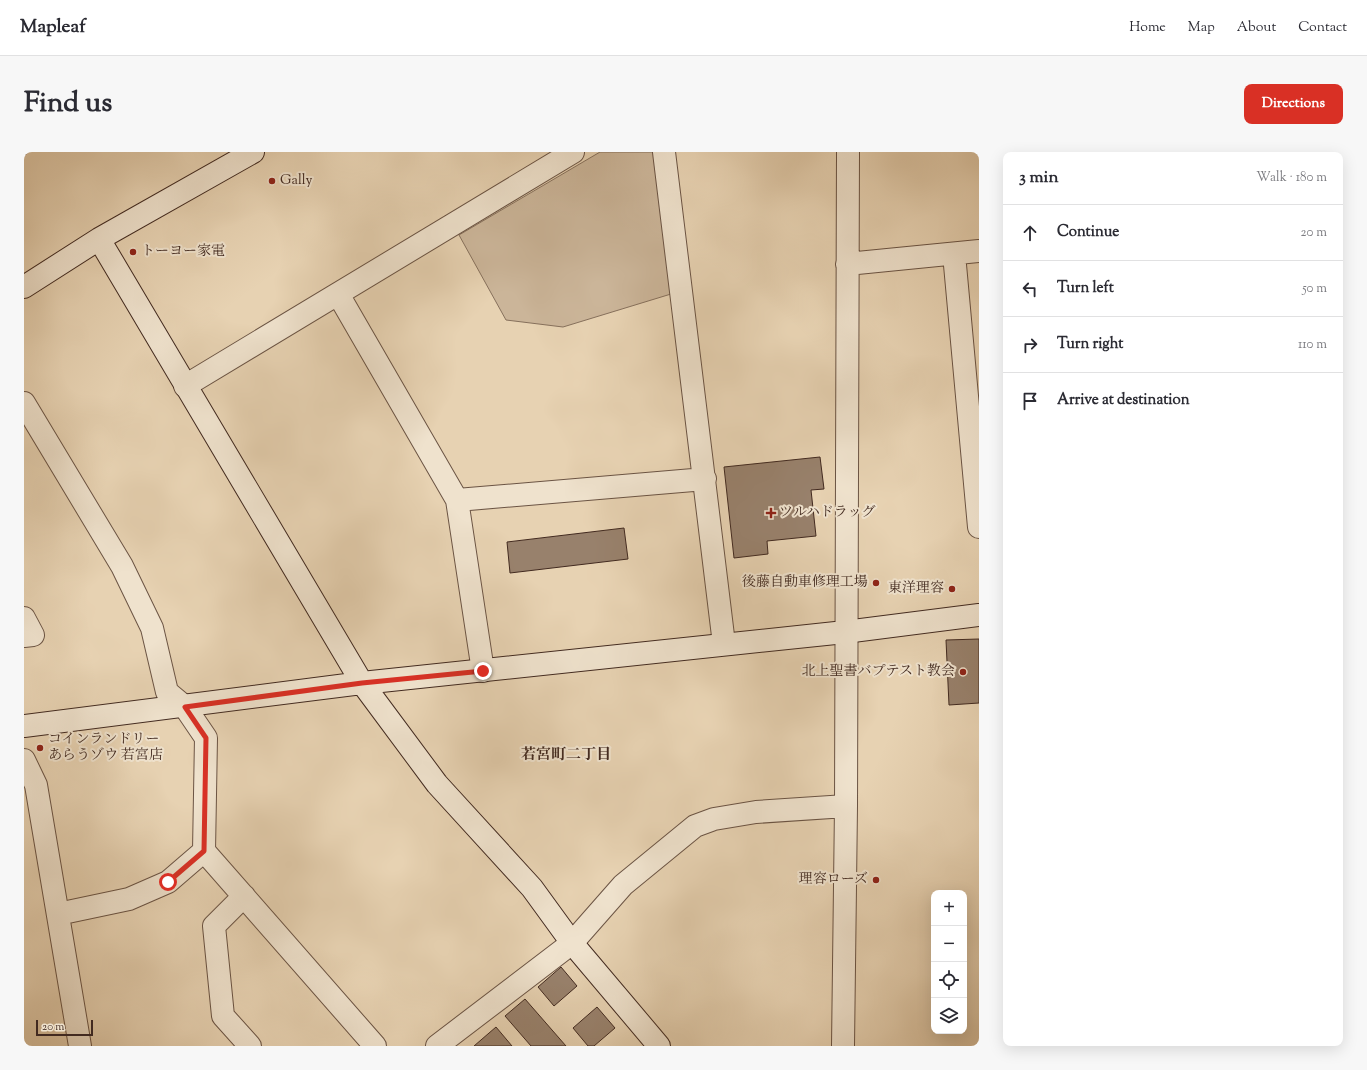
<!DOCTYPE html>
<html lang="en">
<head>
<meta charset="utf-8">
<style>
  :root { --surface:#fff; --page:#f7f7f7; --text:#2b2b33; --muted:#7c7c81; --line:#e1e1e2; --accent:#d93025 }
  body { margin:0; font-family:"Sorts Mill Goudy","Noto Serif JP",serif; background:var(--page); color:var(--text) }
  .controls { position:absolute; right:12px; bottom:12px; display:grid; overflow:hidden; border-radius:8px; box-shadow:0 4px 16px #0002 }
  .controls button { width:36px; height:36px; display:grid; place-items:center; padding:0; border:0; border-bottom:1px solid var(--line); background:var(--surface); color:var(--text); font:20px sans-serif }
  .scale { position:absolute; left:12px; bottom:10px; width:57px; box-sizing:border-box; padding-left:4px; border:2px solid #422a20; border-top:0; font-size:11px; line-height:14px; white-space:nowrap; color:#422a20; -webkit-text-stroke:3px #efe2cd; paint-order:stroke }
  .stop { position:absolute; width:12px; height:12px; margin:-9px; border:3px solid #d93025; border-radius:50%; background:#fff }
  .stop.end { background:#d93025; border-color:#fff; box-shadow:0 1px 4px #0008 }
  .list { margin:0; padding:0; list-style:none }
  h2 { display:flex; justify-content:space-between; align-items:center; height:52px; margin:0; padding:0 16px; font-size:17px }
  h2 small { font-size:13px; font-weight:400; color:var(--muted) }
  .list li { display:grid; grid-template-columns:26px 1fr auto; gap:12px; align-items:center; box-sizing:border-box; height:56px; padding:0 16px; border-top:1px solid var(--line) }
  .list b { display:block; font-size:15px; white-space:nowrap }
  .list em { font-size:13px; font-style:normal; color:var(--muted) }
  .icon { flex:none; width:22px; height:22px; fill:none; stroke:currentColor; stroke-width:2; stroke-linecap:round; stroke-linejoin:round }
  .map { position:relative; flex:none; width:955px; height:894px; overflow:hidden; border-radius:8px }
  header { display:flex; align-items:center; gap:24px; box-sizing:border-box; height:56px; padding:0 20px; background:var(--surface); border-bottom:1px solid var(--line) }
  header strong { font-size:19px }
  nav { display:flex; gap:22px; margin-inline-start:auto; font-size:14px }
  .intro { display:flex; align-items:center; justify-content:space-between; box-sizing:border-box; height:96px; padding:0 24px }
  h1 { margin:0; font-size:28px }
  .button { padding:10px 18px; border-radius:8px; background:var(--accent); color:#fff; font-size:14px; font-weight:700 }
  main { display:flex; gap:24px; padding:0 24px }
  aside { flex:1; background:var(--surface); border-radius:8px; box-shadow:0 4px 16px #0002 }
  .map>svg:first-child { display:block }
  .green { fill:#cbb599; stroke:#86705c }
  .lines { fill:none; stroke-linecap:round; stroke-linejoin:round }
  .stream { stroke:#836d5a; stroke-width:5.5 }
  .building { fill:#98816c; stroke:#422a20 }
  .street-casing { stroke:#6b5444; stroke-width:24 }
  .secondary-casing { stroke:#422a20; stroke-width:24 }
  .street { stroke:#efe2cd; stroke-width:22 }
  .secondary { stroke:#efe2cd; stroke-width:22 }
  .route { stroke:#d93025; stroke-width:5 }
  .poi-dot { fill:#8f2418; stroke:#efe2cd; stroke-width:1.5 }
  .labels { text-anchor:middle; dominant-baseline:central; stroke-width:4; stroke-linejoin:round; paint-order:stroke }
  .poi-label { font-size:14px; fill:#422a20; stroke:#efe2cd; text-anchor:start }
  .neighbourhood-label { font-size:15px; font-weight:bold; fill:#422a20; stroke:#efe2cd }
</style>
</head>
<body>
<header>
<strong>Mapleaf</strong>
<nav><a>Home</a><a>Map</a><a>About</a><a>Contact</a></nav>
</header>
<div class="intro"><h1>Find us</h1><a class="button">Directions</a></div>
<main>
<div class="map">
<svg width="955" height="894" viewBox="0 0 955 894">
  <rect width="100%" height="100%" fill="#e7d2b2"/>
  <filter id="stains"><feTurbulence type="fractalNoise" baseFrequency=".005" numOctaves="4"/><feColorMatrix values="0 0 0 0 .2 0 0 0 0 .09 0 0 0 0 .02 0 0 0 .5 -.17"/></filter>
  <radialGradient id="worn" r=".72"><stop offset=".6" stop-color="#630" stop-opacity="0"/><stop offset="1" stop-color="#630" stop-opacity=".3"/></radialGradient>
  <path class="green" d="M 576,0 L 630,0 L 647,142 L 539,175 L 482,168 L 435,83 Z"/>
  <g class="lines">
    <path class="stream" d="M 0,1 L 1,0"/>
  </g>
  <path class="building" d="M 796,305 L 800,337 L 787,338 L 792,384 L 743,389 L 744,402 L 710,406 L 700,315 Z
    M 600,376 L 604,407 L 486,421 L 483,390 Z
    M 955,487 L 955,551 L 925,553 L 922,488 Z
    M 537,815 L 553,834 L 530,854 L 514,835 Z
    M 501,847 L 542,894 L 507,894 L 481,864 Z
    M 573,855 L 591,876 L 570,894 L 564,894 L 549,876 Z
    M 472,875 L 488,894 L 450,894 Z"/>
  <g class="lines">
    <g class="street-casing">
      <path id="street" d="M 640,0 L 700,492
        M 930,102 L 955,375
        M 823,112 L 955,99
        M 314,142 L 433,348 L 459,519
        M 161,234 L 549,0
        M 0,251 L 98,414 L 128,476 L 143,540 L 161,555 L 182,586 L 180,699 L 351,894
        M 433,348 L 681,327
        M 0,466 L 9,483 L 0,484
        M 0,608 L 12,633 L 56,894
        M 220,744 L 190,774 L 199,864 L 226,894
        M 34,762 L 105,747 L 144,730 L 180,699
        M 413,894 L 548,791 L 599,733 L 671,674 L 690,667 L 732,660 L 822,654
        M 819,894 L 822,654 L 824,0"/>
    </g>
    <g class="secondary-casing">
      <path id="secondary" d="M 75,87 L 338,531 L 413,632 L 508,736 L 548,791 L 635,894
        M 0,135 L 75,87 L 229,0
        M 0,574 L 338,531 L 821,480 L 955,463"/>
    </g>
    <use href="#street" class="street"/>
    <use href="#secondary" class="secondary"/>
  </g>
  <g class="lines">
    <path class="route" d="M 144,730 L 180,699 L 182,586 L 161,555 L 338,531 L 459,519"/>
  </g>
  <g class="poi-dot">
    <circle cx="248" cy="29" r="4"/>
    <circle cx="109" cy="100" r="4"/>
    <path d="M745 355h4v4h4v4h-4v4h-4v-4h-4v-4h4z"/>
    <circle cx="852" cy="431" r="4"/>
    <circle cx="928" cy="437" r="4"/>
    <circle cx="939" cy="520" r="4"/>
    <circle cx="16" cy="596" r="4"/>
    <circle cx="852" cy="728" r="4"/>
  </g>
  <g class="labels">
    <g class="poi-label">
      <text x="256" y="29">Gally</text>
      <text x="117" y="100">トーヨー家電</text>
      <text x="755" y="361">ツルハドラッグ</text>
      <text x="844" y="431" text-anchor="end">後藤自動車修理工場</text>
      <text x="920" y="437" text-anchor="end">東洋理容</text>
      <text x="931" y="520" text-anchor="end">北上聖書バプテスト教会</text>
      <text x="24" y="588">コインランドリー<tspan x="24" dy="16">あらうゾウ 若宮店</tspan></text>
      <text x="844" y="728" text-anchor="end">理容ローズ</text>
    </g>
    <g class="neighbourhood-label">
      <text x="542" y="603">若宮町二丁目</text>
    </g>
  </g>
  <rect width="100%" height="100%" filter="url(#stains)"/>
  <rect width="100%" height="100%" fill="url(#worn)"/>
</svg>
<div class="controls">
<button>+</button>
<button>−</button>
<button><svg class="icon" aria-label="locate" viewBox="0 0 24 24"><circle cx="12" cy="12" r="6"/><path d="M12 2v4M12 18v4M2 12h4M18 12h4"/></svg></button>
<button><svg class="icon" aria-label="layers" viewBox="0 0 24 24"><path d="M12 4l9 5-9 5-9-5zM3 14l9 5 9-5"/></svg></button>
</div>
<div class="scale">20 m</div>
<div class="stop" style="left:144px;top:730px"></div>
<div class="stop end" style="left:459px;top:519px"></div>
</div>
<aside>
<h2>3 min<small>Walk · 180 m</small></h2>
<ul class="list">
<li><svg class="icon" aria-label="ahead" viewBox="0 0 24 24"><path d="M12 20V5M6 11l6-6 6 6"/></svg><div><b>Continue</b></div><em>20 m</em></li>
<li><svg class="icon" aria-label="left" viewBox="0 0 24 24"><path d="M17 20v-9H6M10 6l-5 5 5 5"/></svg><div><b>Turn left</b></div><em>50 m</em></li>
<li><svg class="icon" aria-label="right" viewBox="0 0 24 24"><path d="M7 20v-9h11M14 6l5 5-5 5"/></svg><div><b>Turn right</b></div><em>110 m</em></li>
<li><svg class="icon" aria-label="arrive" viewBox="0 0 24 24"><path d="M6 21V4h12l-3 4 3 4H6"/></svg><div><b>Arrive at destination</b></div></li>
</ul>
</aside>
</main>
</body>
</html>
